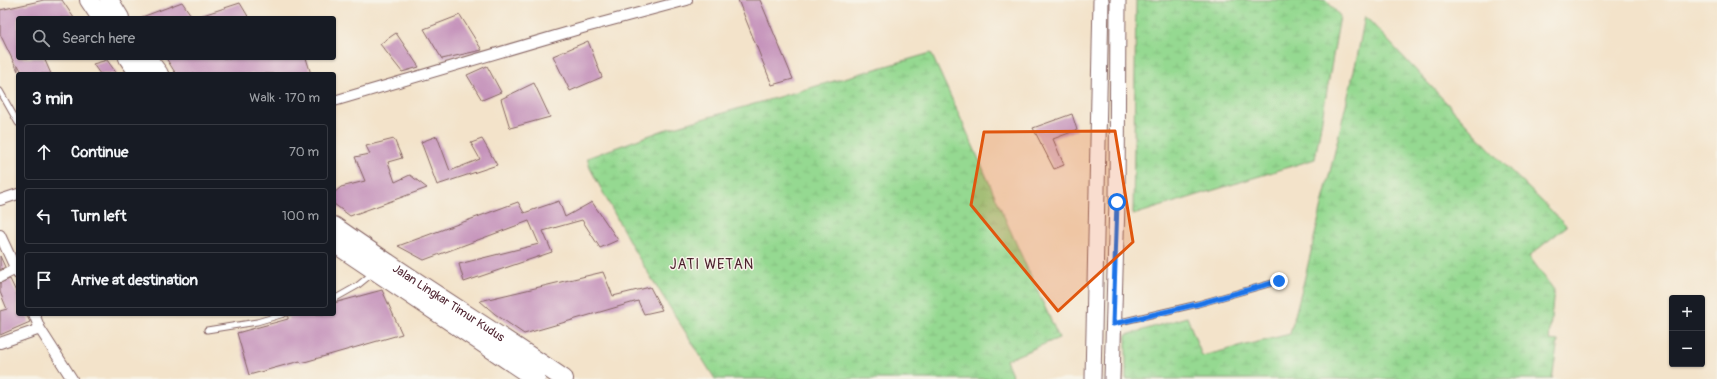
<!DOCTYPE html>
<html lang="en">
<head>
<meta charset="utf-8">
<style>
  :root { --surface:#171b24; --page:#242831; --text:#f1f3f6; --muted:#9ea1a6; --line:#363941 }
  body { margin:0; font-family:Pangolin,sans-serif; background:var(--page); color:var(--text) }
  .controls { position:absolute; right:12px; bottom:12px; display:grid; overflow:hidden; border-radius:4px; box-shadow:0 1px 3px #0004 }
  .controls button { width:36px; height:36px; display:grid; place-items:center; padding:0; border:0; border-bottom:1px solid var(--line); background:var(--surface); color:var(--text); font:20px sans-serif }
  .stop { position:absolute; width:12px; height:12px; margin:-9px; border:3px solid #1a73e8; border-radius:50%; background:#fff }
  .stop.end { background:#1a73e8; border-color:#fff; box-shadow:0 1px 4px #0008 }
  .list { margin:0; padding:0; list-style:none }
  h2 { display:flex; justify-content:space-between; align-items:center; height:52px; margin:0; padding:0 16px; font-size:17px }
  h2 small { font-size:13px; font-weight:400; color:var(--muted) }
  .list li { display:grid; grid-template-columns:26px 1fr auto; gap:12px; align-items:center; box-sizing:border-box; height:56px; margin:0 8px 8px; padding:0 8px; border:1px solid var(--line); border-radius:4px }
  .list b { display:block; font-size:15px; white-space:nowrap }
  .list em { font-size:13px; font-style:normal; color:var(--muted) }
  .icon { flex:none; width:22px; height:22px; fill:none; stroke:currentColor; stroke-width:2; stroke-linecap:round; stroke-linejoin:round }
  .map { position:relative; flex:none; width:1717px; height:379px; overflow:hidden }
  .search { position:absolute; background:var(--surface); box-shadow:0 1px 3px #0004; left:16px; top:16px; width:320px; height:44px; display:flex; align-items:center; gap:10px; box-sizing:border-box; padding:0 14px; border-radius:4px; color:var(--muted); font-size:15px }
  .panel { position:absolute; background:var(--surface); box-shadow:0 1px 3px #0004; left:16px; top:72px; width:320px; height:244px; border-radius:4px }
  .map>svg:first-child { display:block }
  .wetland { fill:url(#wetland-marsh); stroke:#707c5e }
  .building { fill:#c694bc }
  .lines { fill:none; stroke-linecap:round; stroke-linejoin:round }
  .lane-casing { stroke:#856463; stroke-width:7 }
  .street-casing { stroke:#856463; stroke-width:12 }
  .primary-casing { stroke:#856463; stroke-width:17 }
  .highway-casing { stroke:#856463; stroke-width:20 }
  .lane { stroke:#fff; stroke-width:5 }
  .street { stroke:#fff; stroke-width:10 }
  .primary { stroke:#fff; stroke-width:15 }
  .highway { stroke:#fff; stroke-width:18 }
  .route { stroke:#1a73e8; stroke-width:5 }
  .marked { fill:#e0560e; fill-opacity:0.2; stroke:#e0560e; stroke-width:3; stroke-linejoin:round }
  .labels { text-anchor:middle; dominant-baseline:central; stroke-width:3; stroke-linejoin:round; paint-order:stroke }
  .street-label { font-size:12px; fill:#4a1f2b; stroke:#f7f3e8 }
  .quarter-label { font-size:14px; letter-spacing:1px; fill:#4a1f2b; stroke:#f7f3e8 }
</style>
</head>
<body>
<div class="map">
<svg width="1717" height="379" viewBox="0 0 1717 379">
  <defs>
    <pattern id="wetland-marsh" width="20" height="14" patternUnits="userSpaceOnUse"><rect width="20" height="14" fill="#95d991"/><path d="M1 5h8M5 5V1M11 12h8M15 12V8" fill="none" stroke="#82ba7d"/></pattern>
  </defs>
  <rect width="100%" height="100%" fill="#f7f3e8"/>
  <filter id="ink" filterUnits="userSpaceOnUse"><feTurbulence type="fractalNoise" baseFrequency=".025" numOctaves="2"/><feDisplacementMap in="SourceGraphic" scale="8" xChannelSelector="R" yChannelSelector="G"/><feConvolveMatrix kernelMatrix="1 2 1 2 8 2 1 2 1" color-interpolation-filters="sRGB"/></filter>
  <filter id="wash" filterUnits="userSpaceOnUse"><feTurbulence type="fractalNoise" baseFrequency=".012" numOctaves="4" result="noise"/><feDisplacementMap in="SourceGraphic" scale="16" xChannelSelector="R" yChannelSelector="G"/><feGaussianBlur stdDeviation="0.9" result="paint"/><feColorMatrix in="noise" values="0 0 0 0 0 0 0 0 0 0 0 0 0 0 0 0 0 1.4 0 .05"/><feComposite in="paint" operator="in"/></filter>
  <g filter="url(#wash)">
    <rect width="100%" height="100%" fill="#f3e3ca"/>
    <path class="wetland" d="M 1136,0 L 1326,0 L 1340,16 L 1315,159 L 1133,215 Z
      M 1365,16 L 1503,163 L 1567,226 L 1529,256 L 1554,290 L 1549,340 L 1558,341 L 1552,379 L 1126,379 L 1126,335 L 1187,317 L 1202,356 L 1290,334 L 1304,281 L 1357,58 Z
      M 931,53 C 975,148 1015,244 1059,338 L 1006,360 L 1014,379 L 715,379 L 635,252 L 590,168 L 587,158 L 664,130 Z"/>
    <g id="blocks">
      <path class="building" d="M 44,0 L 62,0 L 74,18 L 18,18 L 18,58 L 44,58 L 51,74 L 23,74 L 18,65 L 18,71 L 0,34 L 0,10 Z
        M 738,0 L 760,0 L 793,79 L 772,85 Z
        M 182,2 L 193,18 L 142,18 L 142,17 Z
        M 240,3 L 249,18 L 201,18 L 200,16 Z
        M 460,15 L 482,50 L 442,59 L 424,29 Z
        M 396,33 L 419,67 L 402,72 L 380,44 Z
        M 588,41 L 602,77 L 570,91 L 553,56 Z
        M 166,58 L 306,58 L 311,74 L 176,74 Z
        M 107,60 L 117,74 L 100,74 L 93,64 Z
        M 487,66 L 501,92 L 482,100 L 467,75 Z
        M 534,83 L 550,117 L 510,128 L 501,99 Z
        M 1072,114 L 1077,130 L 1053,139 L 1064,165 L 1054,169 L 1033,128 Z
        M 437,136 L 450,171 L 480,159 L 471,143 L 482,139 L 497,165 L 437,185 L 421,142 Z
        M 394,139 L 402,158 L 388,162 L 395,182 L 410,175 L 427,188 L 350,216 L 334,204 L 334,193 L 341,187 L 365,181 L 355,157 L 370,154 L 366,146 Z
        M 559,201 L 565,217 L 592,202 L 618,240 L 600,248 L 582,220 L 543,231 L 552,252 L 464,282 L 459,264 L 539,244 L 529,221 L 424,260 L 398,246 L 518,202 L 524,213 Z
        M 0,256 L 5,267 L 0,270 Z
        M 603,272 L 613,296 L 650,287 L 662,310 L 644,314 L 638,301 L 524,334 L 495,314 L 480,301 Z
        M 10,279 L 18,296 L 18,314 L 26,314 L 30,322 L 0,335 L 0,311 L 7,309 L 0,292 L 0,283 Z
        M 382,290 L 402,334 L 301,363 L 300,361 L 249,375 L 237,333 L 288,319 L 288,316 L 294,314 L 334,314 L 334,303 Z"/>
    </g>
  </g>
  <g filter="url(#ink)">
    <use href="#blocks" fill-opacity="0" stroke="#856463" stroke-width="1"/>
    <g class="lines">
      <g class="lane-casing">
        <path id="lane" d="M 0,91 L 18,123
          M 334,299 L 357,286 L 373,273
          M 1116,323 L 1198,304 L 1279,281
          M 207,330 L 257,322 L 284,314"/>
      </g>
      <g class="street-casing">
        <path id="street" d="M 334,101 L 586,27 L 687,0
          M 0,200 L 18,194
          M 0,235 L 18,274
          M 0,277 L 16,269
          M 34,314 L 40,329 L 72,379
          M 0,343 L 40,329"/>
      </g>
      <g class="primary-casing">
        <path id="primary" d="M 1093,379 L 1101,0
          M 1112,379 L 1117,202 L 1118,0"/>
      </g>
      <g class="highway-casing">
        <g id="highway">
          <path d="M 89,0 L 101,18"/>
          <path d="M 109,0 L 120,18"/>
          <path d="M 128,58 L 139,74"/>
          <path d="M 147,58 L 159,74"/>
          <path id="s1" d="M 334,226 C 409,279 488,327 564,379"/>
          <path d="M 334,243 L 536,379"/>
        </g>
      </g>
      <use href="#lane" class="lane"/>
      <use href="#street" class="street"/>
      <use href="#primary" class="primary"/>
      <use href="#highway" class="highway"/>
    </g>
  </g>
  <g class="lines" filter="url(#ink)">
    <path class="route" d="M 1117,202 L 1113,324 L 1198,304 L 1279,281"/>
  </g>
  <path class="marked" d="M 1115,131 L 1133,242 L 1058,311 L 971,205 L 984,132 Z"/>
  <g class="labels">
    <g class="street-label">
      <text stroke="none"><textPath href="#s1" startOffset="138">Jalan Lingkar Timur Kudus</textPath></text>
    </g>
    <g class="quarter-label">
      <text x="712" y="264">JATI WETAN</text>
    </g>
  </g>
</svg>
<div class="controls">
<button>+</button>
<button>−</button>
</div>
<div class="stop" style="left:1117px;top:202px"></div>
<div class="stop end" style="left:1279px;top:281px"></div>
<div class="search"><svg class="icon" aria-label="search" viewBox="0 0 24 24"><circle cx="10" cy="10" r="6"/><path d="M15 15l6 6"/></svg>Search here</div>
<section class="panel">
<h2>3 min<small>Walk · 170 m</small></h2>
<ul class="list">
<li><svg class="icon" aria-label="ahead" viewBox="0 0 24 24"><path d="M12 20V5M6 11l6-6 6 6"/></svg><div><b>Continue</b></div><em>70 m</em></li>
<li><svg class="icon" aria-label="left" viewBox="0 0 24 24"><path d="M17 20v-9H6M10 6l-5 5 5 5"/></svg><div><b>Turn left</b></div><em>100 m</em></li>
<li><svg class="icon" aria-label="arrive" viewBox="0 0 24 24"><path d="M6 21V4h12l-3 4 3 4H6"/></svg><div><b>Arrive at destination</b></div></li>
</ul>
</section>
</div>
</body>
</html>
